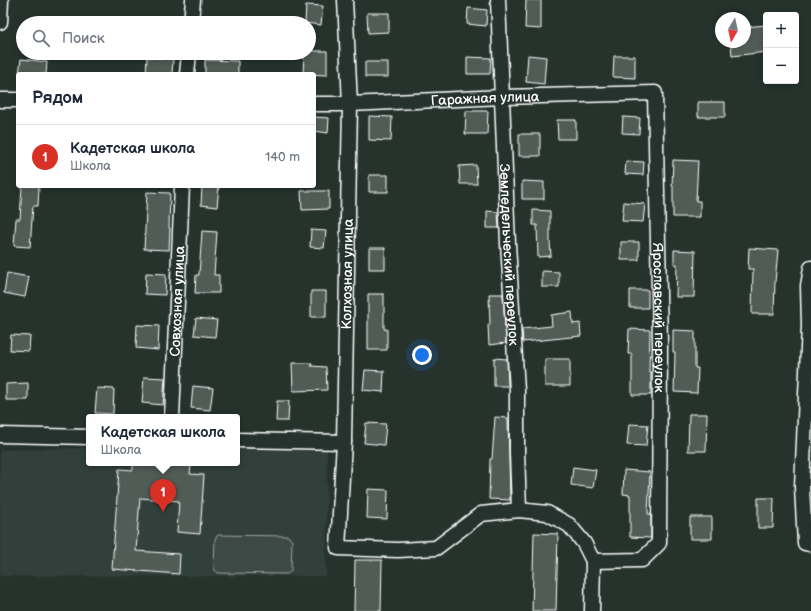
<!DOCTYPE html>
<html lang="ru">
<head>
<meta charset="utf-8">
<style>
  :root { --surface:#fff; --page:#f2f2f3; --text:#1f2937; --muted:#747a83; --line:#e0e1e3; --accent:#d93025 }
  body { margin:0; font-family:"Balsamiq Sans",sans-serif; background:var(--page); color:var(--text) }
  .controls { position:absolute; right:12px; top:12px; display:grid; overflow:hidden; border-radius:4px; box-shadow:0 2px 6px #0003 }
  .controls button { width:36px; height:36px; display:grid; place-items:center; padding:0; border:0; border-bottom:1px solid var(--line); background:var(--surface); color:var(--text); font:20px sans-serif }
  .compass { position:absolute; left:715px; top:12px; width:36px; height:36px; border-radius:50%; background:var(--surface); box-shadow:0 2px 6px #0003; rotate:189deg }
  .you { position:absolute; left:422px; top:355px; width:14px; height:14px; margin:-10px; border:3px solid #fff; border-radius:50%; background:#1a73e8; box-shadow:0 0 0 6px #1a73e833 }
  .badge { display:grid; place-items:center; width:26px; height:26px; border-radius:50%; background:var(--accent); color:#fff; font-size:13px; font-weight:700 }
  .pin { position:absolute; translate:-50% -33px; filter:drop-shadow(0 1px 2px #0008) }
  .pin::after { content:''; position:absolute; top:21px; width:14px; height:12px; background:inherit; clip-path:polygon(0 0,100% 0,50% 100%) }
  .popup { position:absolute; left:86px; top:414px; width:154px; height:52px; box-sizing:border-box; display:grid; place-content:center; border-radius:4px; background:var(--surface); filter:drop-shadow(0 1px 3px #0005); font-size:13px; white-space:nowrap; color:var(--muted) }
  .popup b { font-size:15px; color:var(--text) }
  .popup::after { content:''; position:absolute; left:50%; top:100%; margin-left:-8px; border:8px solid transparent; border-top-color:var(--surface) }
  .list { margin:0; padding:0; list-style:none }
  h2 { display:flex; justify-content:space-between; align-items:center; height:52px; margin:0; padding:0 16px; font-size:17px }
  h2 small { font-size:13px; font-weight:400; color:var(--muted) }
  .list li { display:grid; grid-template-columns:26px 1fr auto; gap:12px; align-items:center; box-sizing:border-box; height:64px; padding:0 16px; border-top:1px solid var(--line) }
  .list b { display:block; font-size:15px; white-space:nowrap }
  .list p { margin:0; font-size:13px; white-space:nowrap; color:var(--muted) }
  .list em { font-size:13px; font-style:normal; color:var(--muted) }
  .icon { flex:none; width:22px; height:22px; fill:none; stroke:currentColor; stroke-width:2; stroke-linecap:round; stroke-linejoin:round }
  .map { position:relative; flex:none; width:811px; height:611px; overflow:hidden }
  .search { position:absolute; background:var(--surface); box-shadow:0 2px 6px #0003; left:16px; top:16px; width:300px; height:44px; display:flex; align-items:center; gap:10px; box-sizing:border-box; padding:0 14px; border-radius:22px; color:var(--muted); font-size:15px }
  .panel { position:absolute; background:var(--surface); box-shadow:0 2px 6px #0003; left:16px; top:72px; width:300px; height:116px; border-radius:4px }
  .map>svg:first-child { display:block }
  .built { fill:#333f3a }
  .green { fill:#3e4944; stroke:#9ea4a2 }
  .building { fill:#515c57; stroke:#fff }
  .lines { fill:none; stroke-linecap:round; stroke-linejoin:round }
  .street-casing { stroke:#fff; stroke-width:17 }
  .street { stroke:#26332d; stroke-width:14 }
  .labels { text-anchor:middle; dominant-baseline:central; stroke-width:4; stroke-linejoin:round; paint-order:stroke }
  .street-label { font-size:14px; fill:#fff; stroke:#26332d }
</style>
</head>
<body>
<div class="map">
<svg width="811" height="611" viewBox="0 0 811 611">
  <rect width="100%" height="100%" fill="#26332d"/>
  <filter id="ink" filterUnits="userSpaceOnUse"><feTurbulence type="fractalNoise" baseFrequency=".025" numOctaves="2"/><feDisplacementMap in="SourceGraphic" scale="8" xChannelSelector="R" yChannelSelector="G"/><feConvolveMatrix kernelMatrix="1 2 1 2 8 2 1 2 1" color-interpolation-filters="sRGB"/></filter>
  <g filter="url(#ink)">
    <path class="built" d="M 89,448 L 89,463 L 237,463 L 237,448 L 327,448 L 326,576 L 0,576 L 0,450 Z"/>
    <path class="green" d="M 218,535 L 288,536 L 292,541 L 291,571 L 287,574 L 218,573 L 214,569 L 215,539 Z"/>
    <path class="building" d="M 526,0 L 541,0 L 541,29 L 525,28 Z
      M 306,5 L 323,6 L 321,25 L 305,23 Z
      M 468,8 L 487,10 L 486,26 L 467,24 Z
      M 367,13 L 389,13 L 389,32 L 368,33 Z
      M 766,25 L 766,52 L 732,56 L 731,42 L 745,42 L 745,27 Z
      M 309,51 L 327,51 L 327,75 L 303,74 L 304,53 L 309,53 Z
      M 528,55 L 546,57 L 544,84 L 526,82 Z
      M 614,56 L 635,56 L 635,78 L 613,77 Z
      M 147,57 L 173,59 L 172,74 L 146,74 Z
      M 467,57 L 491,58 L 490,74 L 467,74 Z
      M 21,59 L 47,62 L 46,74 L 19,74 Z
      M 205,60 L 238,61 L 238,74 L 205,74 Z
      M 365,62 L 388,62 L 388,77 L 365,77 Z
      M 698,102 L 725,102 L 725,117 L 698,117 Z
      M 466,111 L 488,111 L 487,134 L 465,134 Z
      M 369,116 L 392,117 L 391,141 L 369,140 Z
      M 314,117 L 329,118 L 328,133 L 314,131 Z
      M 623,117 L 640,118 L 639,134 L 622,133 Z
      M 557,120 L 576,120 L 576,139 L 558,139 Z
      M 519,134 L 540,134 L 540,156 L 519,156 Z
      M 673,160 L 698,161 L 696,201 L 700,201 L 700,217 L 673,217 L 673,186 L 672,186 Z
      M 626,161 L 644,162 L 643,175 L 625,174 Z
      M 476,165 L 477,184 L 460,184 L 459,166 Z
      M 369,175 L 388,175 L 388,192 L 369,192 Z
      M 522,181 L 544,182 L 544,199 L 522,199 Z
      M 22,186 L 39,186 L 38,206 L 33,206 L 30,247 L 14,246 L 16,219 L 20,219 Z
      M 202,186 L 219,186 L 217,207 L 201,205 Z
      M 301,191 L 329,191 L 329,209 L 302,210 Z
      M 147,192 L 170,193 L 169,228 L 170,228 L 169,250 L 144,249 Z
      M 624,202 L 645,204 L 643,222 L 622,221 Z
      M 533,210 L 550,211 L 550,241 L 551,256 L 538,257 L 537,225 L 533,225 Z
      M 487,211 L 498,212 L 499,228 L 487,228 Z
      M 311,230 L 326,231 L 324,248 L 310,247 Z
      M 202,231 L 217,232 L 214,275 L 219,275 L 219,293 L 195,293 L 196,275 L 199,275 Z
      M 621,242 L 639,242 L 639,260 L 621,260 Z
      M 369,248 L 385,248 L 385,269 L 369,269 Z
      M 749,248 L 778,250 L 775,282 L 774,314 L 752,314 L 753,269 L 748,269 Z
      M 674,250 L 695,251 L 694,297 L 676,297 L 677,264 L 674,264 Z
      M 542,271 L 559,272 L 559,287 L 542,287 Z
      M 7,273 L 29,277 L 25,297 L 4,293 Z
      M 146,273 L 166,274 L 165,295 L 145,294 Z
      M 630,290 L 648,290 L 648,308 L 630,308 Z
      M 311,291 L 326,291 L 326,317 L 311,317 Z
      M 368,294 L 384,294 L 384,329 L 387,329 L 387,350 L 368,350 Z
      M 489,294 L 503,294 L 506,343 L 489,345 L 488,325 L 490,325 Z
      M 572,312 L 573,324 L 580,323 L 581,336 L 523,342 L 522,329 L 552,326 L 551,315 Z
      M 196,318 L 217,320 L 215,337 L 194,335 Z
      M 137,325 L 159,326 L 158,350 L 136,348 Z
      M 629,329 L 650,330 L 649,372 L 651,372 L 651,395 L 632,395 L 632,354 L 628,354 Z
      M 673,330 L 695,331 L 695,368 L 698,368 L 697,393 L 674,392 L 675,352 L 673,352 Z
      M 11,335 L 30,336 L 29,351 L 10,350 Z
      M 494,358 L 507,359 L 508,386 L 494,386 Z
      M 545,359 L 570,359 L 570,386 L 545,386 Z
      M 292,363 L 312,363 L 311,366 L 326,367 L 327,390 L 293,391 Z
      M 365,370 L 384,371 L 383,392 L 363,390 Z
      M 144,377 L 165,378 L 163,405 L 142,403 Z
      M 28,383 L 28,400 L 6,400 L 6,384 Z
      M 193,386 L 213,388 L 210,410 L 191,408 Z
      M 97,388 L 114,389 L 113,414 L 95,413 Z
      M 277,401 L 289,401 L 288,421 L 276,421 Z
      M 689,414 L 707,414 L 706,451 L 688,451 Z
      M 495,417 L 508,418 L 510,500 L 489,499 L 490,459 L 492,459 Z
      M 366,423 L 386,424 L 384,445 L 364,443 Z
      M 629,424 L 648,425 L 646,446 L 627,445 Z
      M 133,463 L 191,466 L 190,474 L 204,475 L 200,534 L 177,532 L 179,501 L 140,498 L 136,551 L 180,554 L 179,574 L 112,569 L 119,469 L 133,470 Z
      M 573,467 L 596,470 L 593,488 L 571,485 Z
      M 624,470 L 650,472 L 648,514 L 651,514 L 651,538 L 630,537 L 630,495 L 623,494 Z
      M 368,489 L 388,490 L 387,519 L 367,518 Z
      M 758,498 L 774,498 L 773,528 L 758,528 Z
      M 690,517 L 712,517 L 712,539 L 690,539 Z
      M 534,533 L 558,534 L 556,611 L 532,611 Z
      M 355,560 L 382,560 L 381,611 L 354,611 Z"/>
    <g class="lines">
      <g class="street-casing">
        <g id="street">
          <path id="s1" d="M 498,0 L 508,244 L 517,390 L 517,452 L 519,510"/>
          <path d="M 0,22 L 1,0"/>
          <path d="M 191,23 L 193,0"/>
          <path d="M 187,74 L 189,53"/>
          <path d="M 0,100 L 18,100"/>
          <path id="s2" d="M 314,104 L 350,104 L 502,97 L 655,93 L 660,343 L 659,543 L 642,560 L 593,561 L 584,543 L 569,525 L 547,513 L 519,510 L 481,514 L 436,548 L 398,550 L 338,548 L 344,442 L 350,104 L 345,0"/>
          <path d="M 811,268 L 808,286 L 809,325 L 802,487 L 805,543 L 811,544"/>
          <path id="s3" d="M 172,417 L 182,186"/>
          <path d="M 0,435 L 89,437"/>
          <path d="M 237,440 L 344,442"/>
          <path d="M 592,611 L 593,561"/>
        </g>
      </g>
      <use href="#street" class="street"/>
    </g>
  </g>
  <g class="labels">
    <g class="street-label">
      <text stroke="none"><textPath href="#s2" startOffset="171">Гаражная улица</textPath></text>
      <text stroke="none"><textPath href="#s1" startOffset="255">Земледельческий переулок</textPath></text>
      <text stroke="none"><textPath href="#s2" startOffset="1428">Колхозная улица</textPath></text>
      <text stroke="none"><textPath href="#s3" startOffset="116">Совхозная улица</textPath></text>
      <text stroke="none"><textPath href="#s2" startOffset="566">Ярославский переулок</textPath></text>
    </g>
  </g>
</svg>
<div class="controls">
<button>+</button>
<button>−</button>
</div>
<svg class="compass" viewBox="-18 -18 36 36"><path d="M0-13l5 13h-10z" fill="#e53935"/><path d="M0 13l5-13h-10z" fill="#747a83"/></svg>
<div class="you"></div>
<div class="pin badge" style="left:163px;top:512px">1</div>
<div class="popup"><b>Кадетская школа</b>Школа</div>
<div class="search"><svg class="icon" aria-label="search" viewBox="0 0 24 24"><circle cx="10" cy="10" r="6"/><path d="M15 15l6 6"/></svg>Поиск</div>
<section class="panel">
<h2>Рядом<small></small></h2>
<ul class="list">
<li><span class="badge">1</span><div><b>Кадетская школа</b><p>Школа</p></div><em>140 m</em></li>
</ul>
</section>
</div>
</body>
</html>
